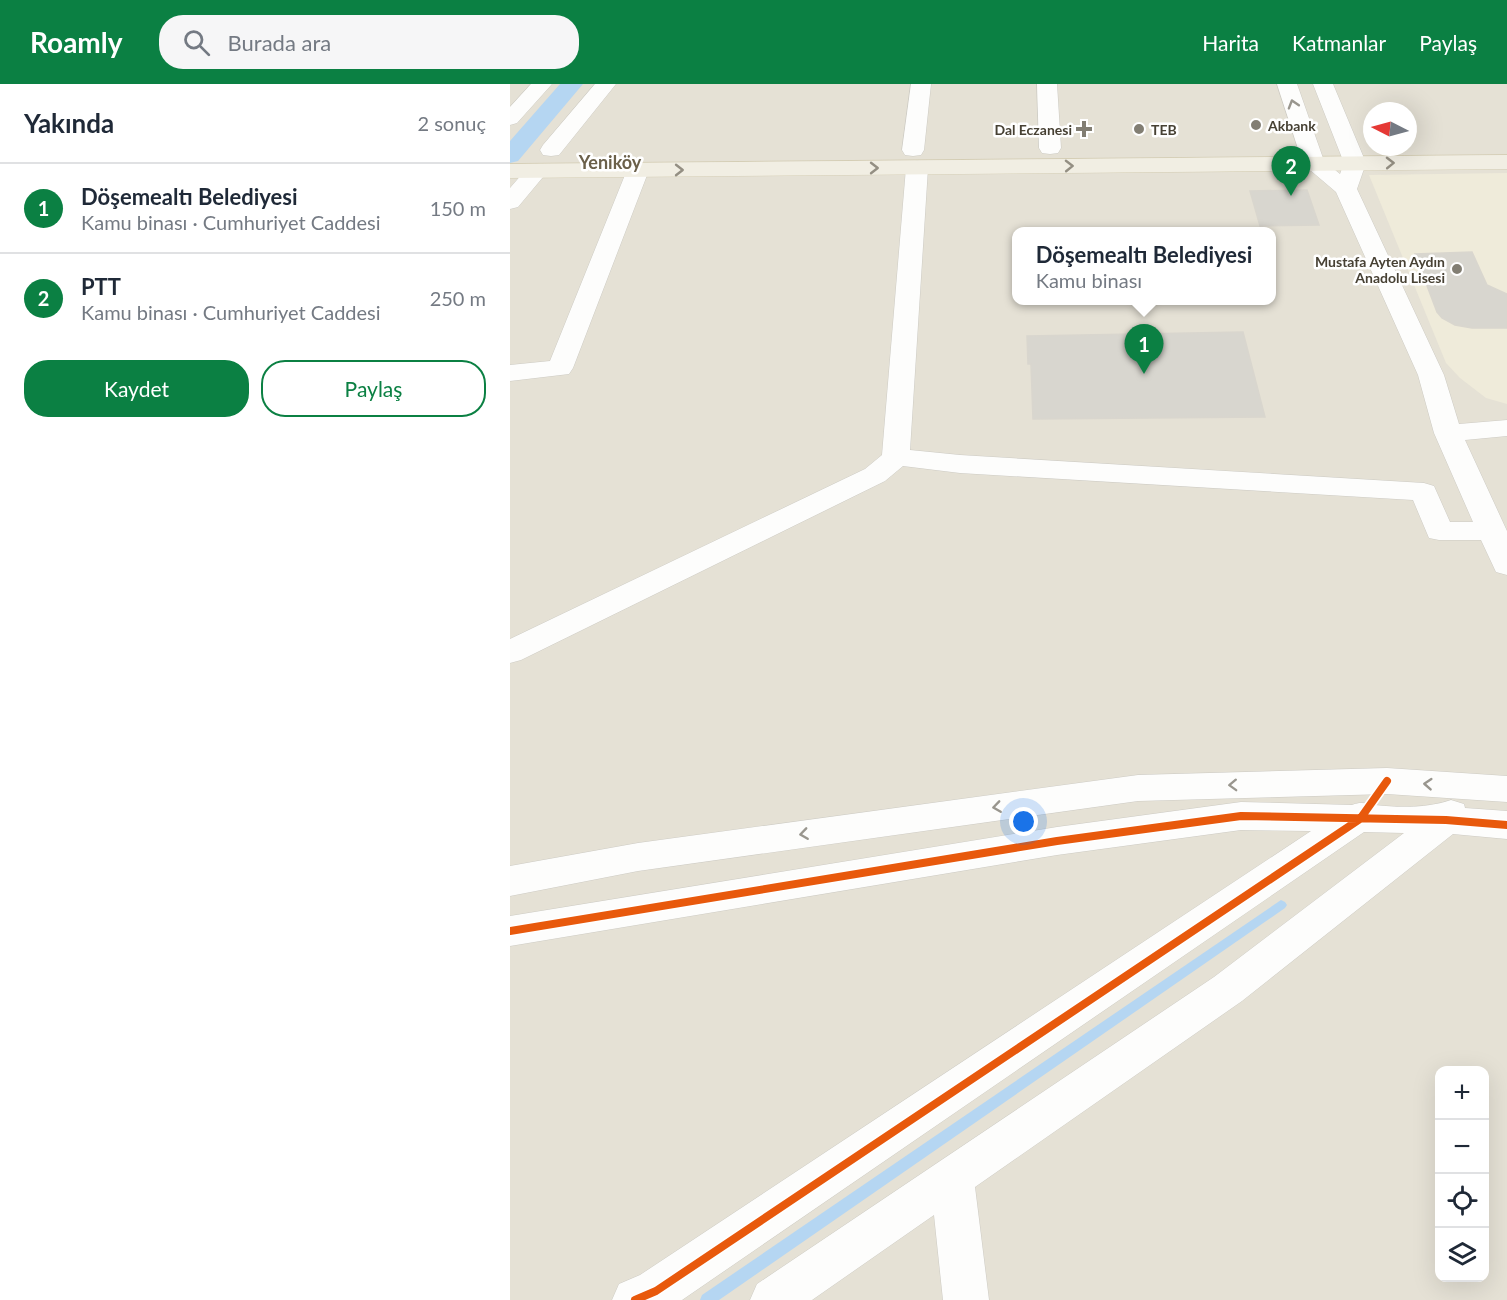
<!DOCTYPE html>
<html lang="tr">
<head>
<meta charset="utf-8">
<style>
  :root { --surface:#fff; --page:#f6f6f7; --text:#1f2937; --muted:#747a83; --line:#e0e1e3; --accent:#0b8043 }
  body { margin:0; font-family:Lato,sans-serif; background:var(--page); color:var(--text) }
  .controls { position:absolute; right:18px; bottom:18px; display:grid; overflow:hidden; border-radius:12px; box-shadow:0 6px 24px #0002 }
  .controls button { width:54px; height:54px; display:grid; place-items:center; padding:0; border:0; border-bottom:2px solid var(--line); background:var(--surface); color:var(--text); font:30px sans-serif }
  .compass { position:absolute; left:853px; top:18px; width:54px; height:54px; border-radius:50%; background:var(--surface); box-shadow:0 6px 24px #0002; rotate:276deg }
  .you { position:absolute; left:514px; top:738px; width:21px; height:21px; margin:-15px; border:4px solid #fff; border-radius:50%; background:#1a73e8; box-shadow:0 0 0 9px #1a73e833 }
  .badge { display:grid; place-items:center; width:39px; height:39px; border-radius:50%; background:var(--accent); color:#fff; font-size:20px; font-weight:700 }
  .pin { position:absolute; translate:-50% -50px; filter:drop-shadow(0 2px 3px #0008) }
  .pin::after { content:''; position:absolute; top:32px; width:21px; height:18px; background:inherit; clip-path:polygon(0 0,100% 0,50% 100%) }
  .popup { position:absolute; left:502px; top:143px; width:264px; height:78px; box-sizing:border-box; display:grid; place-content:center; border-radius:12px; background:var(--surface); filter:drop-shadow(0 2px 4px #0005); font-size:20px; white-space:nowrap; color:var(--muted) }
  .popup b { font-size:22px; color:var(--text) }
  .popup::after { content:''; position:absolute; left:50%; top:100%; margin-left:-12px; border:12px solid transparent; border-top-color:var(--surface) }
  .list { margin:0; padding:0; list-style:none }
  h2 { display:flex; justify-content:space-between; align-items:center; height:78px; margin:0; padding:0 24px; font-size:26px }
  h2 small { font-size:20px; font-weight:400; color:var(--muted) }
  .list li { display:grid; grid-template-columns:39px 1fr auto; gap:18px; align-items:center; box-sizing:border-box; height:90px; padding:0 24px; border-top:2px solid var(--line) }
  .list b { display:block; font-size:22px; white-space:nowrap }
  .list p { margin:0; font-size:20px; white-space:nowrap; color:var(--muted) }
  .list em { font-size:20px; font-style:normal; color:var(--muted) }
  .actions { display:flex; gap:12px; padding:18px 24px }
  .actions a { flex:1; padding:14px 0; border:2px solid var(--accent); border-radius:24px; text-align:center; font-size:21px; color:var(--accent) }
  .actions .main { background:var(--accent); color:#fff }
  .icon { flex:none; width:33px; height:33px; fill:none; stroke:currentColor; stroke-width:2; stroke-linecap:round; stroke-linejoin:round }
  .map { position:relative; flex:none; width:997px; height:1216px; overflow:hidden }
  header { display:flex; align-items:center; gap:36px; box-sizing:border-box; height:84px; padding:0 30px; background:var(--accent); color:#fff }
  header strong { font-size:28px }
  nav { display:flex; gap:33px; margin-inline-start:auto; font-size:21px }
  .search { width:420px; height:54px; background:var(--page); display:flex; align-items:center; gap:15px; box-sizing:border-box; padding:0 21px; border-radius:24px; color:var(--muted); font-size:22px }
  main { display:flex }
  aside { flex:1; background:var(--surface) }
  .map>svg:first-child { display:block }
  .residential { fill:#e5e1d5; fill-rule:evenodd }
  .education { fill:#efebda }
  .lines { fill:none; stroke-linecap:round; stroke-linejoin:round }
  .stream { fill:#b5d6f2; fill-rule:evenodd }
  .canal { fill:#b5d6f2; fill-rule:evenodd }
  .building { fill:#d8d6cf; stroke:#d9d6ce; stroke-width:1.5 }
  .minor-casing { stroke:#cdcbc4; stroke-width:1 }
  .major-casing { stroke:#d4cdb4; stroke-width:1 }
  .minor { fill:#fdfdfc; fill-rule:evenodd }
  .major { fill:#f1eee3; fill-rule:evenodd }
  .cycleway-casing { stroke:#fff; stroke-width:11 }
  .cycleway { stroke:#e8590c; stroke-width:8 }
  .oneway { stroke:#99968e }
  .oneway2 { stroke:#948f83 }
  .poi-dot { fill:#827e73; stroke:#fff; stroke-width:2 }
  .labels { text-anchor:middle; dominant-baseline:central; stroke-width:5; stroke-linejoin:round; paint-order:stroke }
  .far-poi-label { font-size:14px; font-weight:bold; fill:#474134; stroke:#fff; text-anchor:start }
  .far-district-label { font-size:18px; font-weight:bold; fill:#6b604a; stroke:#fff }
</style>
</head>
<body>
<header>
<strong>Roamly</strong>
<div class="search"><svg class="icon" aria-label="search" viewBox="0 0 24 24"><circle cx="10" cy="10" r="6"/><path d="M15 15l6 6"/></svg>Burada ara</div>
<nav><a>Harita</a><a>Katmanlar</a><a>Paylaş</a></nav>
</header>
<main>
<aside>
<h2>Yakında<small>2 sonuç</small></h2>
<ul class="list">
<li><span class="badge">1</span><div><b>Döşemealtı Belediyesi</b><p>Kamu binası · Cumhuriyet Caddesi</p></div><em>150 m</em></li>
<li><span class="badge">2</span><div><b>PTT</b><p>Kamu binası · Cumhuriyet Caddesi</p></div><em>250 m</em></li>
</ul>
<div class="actions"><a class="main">Kaydet</a><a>Paylaş</a></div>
</aside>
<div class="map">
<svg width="997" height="1216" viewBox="0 0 997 1216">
  <rect width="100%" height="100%" fill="#f0efe8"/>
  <path class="residential" d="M 0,0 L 997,0 L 997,1216 L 0,1216 ZM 862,27 L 898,27 L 898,63 L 862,63 ZM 506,148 L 762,148 L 762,216 L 506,216 ZM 930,986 L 974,986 L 974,1194 L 930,1194 Z"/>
  <path class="education" d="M 997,89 L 997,320 L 976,314 L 950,294 L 936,279 L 859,91 Z"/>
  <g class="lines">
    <path class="stream" d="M 771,816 L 775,818 L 777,821 L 775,824 L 209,1216 L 190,1216 L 192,1211 Z"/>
    <path class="canal" d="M 50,0 L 73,0 L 8,77 L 0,79 L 0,57 Z"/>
  </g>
  <path class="building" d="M 797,106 L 809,141 L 750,142 L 740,107 Z
    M 962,168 L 977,201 L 997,210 L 997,244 L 962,244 L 945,241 L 932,234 L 927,228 L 905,170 Z
    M 733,248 L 755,333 L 523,335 L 521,280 L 518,280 L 517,252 Z"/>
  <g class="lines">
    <g class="minor-casing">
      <path id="minor" d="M 21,0 L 42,0 L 7,39 L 0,41 L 0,23 Z
        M 85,0 L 106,0 L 49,71 L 41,72 L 33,71 L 30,66 L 33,61 Z
        M 401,0 L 421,0 L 414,66 L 411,71 L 403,72 L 395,71 L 392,66 Z
        M 527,0 L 547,0 L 551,64 L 548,69 L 540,70 L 532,69 L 529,64 Z
        M 767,0 L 787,0 L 814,77 L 830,90 L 834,79 L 803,0 L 823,0 L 856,79 L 847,105 L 934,291 L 949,340 L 997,336 L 997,352 L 955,356 L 997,447 L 997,491 L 986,488 L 971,456 L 929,456 L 919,454 L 903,416 L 450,389 L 393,382 L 375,397 L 11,576 L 0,579 L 0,555 L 355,385 L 372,371 L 396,84 L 399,79 L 407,77 L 415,79 L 418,84 L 400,366 L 450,371 L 914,399 L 924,402 L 940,438 L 963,438 L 924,349 L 908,291 L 826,108 L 793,80 Z
        M 128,79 L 136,81 L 139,86 L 63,284 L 59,290 L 0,297 L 0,281 L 40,277 L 117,86 L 120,81 Z
        M 27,80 L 35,82 L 38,87 L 8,123 L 0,125 L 0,104 L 19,82 Z
        M 877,684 L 997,692 L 997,718 L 877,710 L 628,717 L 128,787 L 0,812 L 0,782 L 128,759 L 628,691 Z
        M 941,716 L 954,720 L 955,724 L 997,727 L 997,755 L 943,750 L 732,917 L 465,1103 L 479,1216 L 433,1216 L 424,1131 L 302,1216 L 240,1216 L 247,1200 L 704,893 L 894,749 L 854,748 L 172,1216 L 102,1216 L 109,1200 L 130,1191 L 801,747 L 731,746 L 547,771 L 0,862 L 0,832 L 547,743 L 731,718 L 842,721 C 852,717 856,720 865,721 C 890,724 918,724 941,716 Z"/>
    </g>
    <g class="major-casing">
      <path id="major" d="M 997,71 L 997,85 L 0,94 L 0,80 Z"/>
    </g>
    <use href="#minor" class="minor"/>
    <use href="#major" class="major"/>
    <g class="cycleway-casing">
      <path id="cycleway" d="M 0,847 L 547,757 L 731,732 L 936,736 L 997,741
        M 125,1216 L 146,1207 L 850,735 L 877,697"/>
    </g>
    <use href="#cycleway" class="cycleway"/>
  </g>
  <defs><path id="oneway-chevron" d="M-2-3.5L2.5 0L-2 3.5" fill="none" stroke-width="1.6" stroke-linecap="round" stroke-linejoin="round" transform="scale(1.5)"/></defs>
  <g class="oneway">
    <use href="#oneway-chevron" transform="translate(783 20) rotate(-107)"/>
    <use href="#oneway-chevron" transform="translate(918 700) rotate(-176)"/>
    <use href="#oneway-chevron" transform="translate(723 701) rotate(178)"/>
    <use href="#oneway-chevron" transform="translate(487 723) rotate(172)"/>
    <use href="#oneway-chevron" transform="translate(294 750) rotate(172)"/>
  </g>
  <g class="oneway2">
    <use href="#oneway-chevron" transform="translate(880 79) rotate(-1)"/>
    <use href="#oneway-chevron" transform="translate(559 82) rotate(-1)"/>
    <use href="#oneway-chevron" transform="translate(364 84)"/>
    <use href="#oneway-chevron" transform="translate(169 86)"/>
  </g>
  <g class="poi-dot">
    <circle cx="746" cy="41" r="6"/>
    <path d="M571 36h6v6h6v6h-6v6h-6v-6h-6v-6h6z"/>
    <circle cx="629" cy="45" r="6"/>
    <circle cx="947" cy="185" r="6"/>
  </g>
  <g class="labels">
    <g class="far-poi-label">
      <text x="758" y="41">Akbank</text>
      <text x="562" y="45" text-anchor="end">Dal Eczanesi</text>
      <text x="641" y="45">TEB</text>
      <text x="935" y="177" text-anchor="end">Mustafa Ayten Aydın<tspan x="935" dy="16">Anadolu Lisesi</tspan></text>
    </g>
    <g class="far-district-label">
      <text x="100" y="78">Yeniköy</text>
    </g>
  </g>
</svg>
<div class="controls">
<button>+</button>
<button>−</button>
<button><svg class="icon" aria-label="locate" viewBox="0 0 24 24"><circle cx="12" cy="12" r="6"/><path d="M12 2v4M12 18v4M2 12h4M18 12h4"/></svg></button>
<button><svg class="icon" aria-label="layers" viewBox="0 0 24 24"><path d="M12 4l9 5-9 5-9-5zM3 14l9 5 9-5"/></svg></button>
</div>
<svg class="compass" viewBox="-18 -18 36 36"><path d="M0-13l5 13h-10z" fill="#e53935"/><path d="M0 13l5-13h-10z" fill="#747a83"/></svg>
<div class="you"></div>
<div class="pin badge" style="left:634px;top:290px">1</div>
<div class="popup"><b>Döşemealtı Belediyesi</b>Kamu binası</div>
<div class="pin badge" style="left:781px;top:112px">2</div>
</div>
</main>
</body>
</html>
